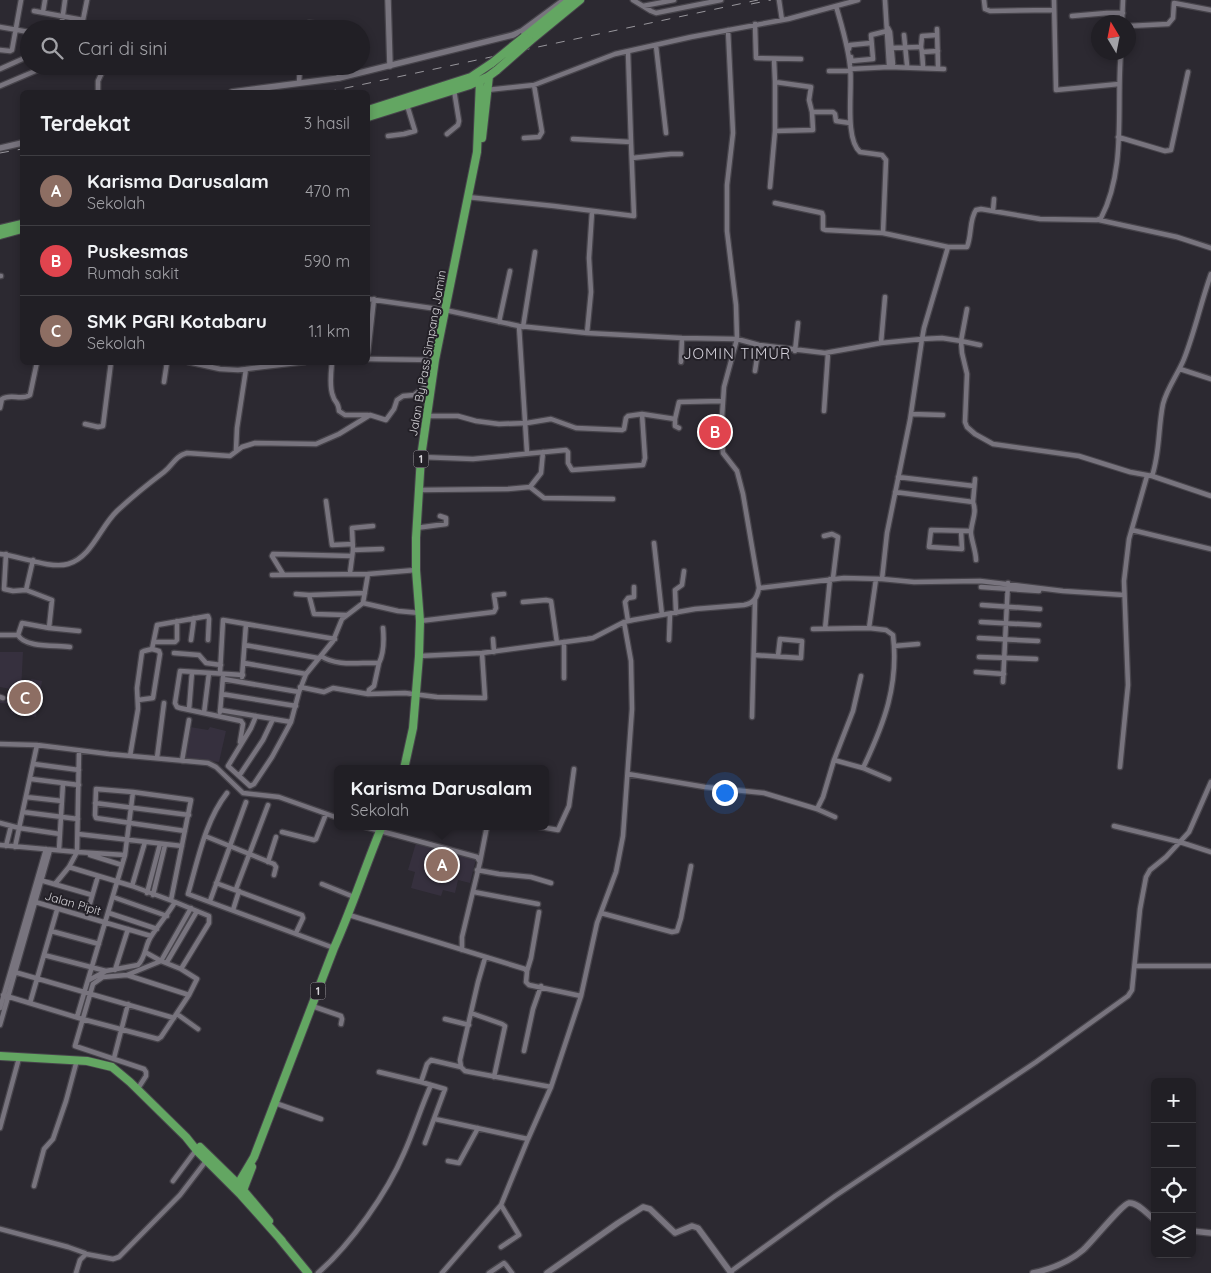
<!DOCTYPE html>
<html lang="id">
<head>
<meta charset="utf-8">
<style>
  :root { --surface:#211f25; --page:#2d2c32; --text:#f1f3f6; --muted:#a2a2a7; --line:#3e3d42; --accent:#66d467 }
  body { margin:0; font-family:Quicksand,sans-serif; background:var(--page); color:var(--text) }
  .controls { position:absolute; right:15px; bottom:15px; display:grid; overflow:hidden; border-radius:8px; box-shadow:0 2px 8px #0003 }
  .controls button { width:45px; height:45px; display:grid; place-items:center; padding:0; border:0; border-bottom:1px solid var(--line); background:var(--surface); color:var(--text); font:25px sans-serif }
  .compass { position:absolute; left:1091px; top:15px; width:45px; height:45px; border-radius:50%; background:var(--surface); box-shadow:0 2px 8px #0003; rotate:350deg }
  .you { position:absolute; left:724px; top:792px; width:18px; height:18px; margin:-12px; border:4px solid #fff; border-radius:50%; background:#1a73e8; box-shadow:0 0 0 8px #1a73e833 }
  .badge { display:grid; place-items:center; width:32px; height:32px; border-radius:50%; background:var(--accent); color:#fff; font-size:16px; font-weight:700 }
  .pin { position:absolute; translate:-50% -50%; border:2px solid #fff; box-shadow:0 1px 5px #0006 }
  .popup { position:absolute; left:334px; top:765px; width:215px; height:65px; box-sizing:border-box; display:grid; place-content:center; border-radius:8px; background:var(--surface); filter:drop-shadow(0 1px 4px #0005); font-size:16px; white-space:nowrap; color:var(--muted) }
  .popup b { font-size:19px; color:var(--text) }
  .popup::after { content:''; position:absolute; left:50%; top:100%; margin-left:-10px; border:10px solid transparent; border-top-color:var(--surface) }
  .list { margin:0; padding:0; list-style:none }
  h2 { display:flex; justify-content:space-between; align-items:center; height:65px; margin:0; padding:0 20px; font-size:21px }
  h2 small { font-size:16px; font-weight:400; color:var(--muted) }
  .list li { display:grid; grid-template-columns:32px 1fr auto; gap:15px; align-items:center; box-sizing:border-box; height:70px; padding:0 20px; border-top:1px solid var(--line) }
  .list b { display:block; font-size:19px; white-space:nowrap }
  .list p { margin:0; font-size:16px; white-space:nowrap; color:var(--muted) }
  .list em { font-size:16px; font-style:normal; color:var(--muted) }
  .icon { flex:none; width:28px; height:28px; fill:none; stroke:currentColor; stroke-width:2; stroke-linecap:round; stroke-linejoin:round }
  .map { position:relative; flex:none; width:1211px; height:1273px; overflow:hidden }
  .search { position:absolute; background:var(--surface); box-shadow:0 2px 8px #0003; left:20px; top:20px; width:350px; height:55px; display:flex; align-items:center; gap:12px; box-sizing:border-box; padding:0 18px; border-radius:28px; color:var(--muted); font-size:19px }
  .panel { position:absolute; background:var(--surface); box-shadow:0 2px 8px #0003; left:20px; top:90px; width:350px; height:275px; border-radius:8px }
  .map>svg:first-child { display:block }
  .built { fill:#36303e }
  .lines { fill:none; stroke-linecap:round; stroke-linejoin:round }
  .street-casing { stroke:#47444b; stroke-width:7 }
  .secondary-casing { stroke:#47444b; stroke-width:8 }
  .highway-casing { stroke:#47444b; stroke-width:10 }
  .street { stroke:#78747e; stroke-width:4.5 }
  .secondary { stroke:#78747e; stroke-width:5.5 }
  .highway { stroke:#63a662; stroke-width:8 }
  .rail { stroke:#98969c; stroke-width:1; stroke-dasharray:9 9; stroke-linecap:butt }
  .highway-bridge-casing { stroke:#47444b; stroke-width:10; stroke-linecap:butt }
  .highway-bridge { stroke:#63a662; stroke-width:8 }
  .labels { text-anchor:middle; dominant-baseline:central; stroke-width:4; stroke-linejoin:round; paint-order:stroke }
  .shield { fill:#232027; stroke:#a09da3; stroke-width:1 }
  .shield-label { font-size:11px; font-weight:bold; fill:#d5d3d8 }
  .street-label { font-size:12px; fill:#d5d3d8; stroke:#232027 }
  .quarter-label { font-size:15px; letter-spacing:1px; fill:#d4d1db; stroke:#232027 }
</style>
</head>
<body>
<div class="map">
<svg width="1211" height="1273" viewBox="0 0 1211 1273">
  <rect width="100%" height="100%" fill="#2c2931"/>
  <path class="built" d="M 0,652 L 23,652 L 21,691 L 0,687 Z
    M 31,679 L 42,681 L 36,717 L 11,713 L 12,704 L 0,703 L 0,700 L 11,701 L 11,694 L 30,697 Z
    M 190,727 L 208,730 L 210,727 L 226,731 L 219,762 L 185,759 Z
    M 416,843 L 476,859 L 470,883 L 458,880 L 455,893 L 443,890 L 441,896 L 411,888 L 415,872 L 408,870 Z"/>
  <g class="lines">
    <g class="street-casing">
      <path id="street" d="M 633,0 L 651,11 L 656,13 L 721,0
        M 779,0 L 782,20
        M 885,0 L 889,65 L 893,64 L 890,32 L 888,28
        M 984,0 L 985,9 L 990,11 L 1054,10
        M 1054,0 L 1056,90 L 1119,84
        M 643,6 L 674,0
        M 836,6 C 842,26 848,46 850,66 C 853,87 844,138 860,152 L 882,155 L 886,160 L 883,233
        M 34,11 L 83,20 L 87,0
        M 43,12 L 45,0
        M 1072,16 L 1107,13 L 1123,13
        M 1122,22 L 1123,0
        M 755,24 L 756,58 L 801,59
        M 1128,26 L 1168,24 L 1173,18 L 1174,3 L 1211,10
        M 0,27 L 29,32
        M 61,29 L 65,0
        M 303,29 L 305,25 L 309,23 L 333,25 L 336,25 L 338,29
        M 937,29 L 938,66
        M 728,30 L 733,133 L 727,185 L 727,231 L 736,305 L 737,339 L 724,387 L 721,432 L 723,453 L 737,471 L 743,494 L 759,588
        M 904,35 L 907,65
        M 656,46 L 666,133
        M 921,47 L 922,36 L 937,35
        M 891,48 L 919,47 L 921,47 L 922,52 L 938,51
        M 849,49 L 850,45 L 871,43
        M 0,50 L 10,51 L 12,50 L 21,0
        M 628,52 L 631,142
        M 922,52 L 923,66
        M 851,57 L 851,61 L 873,59 L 871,35 L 887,31
        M 774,59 L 775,82
        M 338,66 L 339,78
        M 0,69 L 29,56
        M 850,69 L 889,67 L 944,69
        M 829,71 L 850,71
        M 299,83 L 300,66
        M 0,86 L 40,69 L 41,66
        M 487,90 L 534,85 L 615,54 L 691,37 L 788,19 L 858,0
        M 98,92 L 98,81 L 105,66
        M 775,131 L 813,130 L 812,112
        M 447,134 L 458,125 L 459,121 L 454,90
        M 388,136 L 404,134 L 415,131 L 407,105
        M 1118,137 L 1165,151 L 1171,150 L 1188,72
        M 524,138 L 539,137 L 542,132 L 534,85
        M 632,158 L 671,154 L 681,154
        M 770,187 L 775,131 L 775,82 L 811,87 L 809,100 L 812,112 L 833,112 L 835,114 L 836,121 L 850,123
        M 467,197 L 554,206 L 634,216 L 631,142 L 573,139
        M 775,203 L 822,213 L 823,216 L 823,229 L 826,230 L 883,233 L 948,247
        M 993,211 L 994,199
        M 1099,220 L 1177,237 L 1211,248
        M 0,276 L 1,276
        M 368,299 L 445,310 L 519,326 L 587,333 L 682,338 L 737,339 L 759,345 L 825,353 L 881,343 L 922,339 L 924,328 L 948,247 L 967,247 C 972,235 969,220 976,210 L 981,209 L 1040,219 L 1097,220 L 1101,218 C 1127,168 1116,106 1121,52
        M 967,309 L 961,341 L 980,345
        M 499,322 L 510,271
        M 519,326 L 527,453
        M 523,327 L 535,252
        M 587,333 L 591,292 L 589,258 L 592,212
        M 881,343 L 885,297
        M 795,351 L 798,323
        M 368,352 L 374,299
        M 368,359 L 435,360
        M 188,362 L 220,369 L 238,370 L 305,362
        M 332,362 C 331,372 329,387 333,396 C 335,404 338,400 339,411 L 345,415 L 368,415
        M 681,362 L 682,338
        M 1180,369 L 1211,379
        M 755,371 L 759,345
        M 164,382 L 167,362
        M 0,408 L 2,399 C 11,393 21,401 30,395 L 37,362
        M 824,411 L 828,353
        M 911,414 L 943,415
        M 426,416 L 458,416 L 476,421 L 499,424 L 527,423 L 551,419 L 576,428 L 622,430 L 624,429 L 626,418 L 628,416 L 642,414 L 675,419 L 679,402 L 722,401
        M 675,419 L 675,426 L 679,428
        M 85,424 L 98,427 L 103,426 L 111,362
        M 236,450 L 237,428 L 246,369
        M 421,457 L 473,459 L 566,450 L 568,452 L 568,463 L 572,470 L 643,465 L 645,458 L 642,414
        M 1152,476 C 1160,453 1158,428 1163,404 C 1167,388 1178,374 1184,359 C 1195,331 1201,302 1211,274
        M 898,477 L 974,486
        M 530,487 L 541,473 L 543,452
        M 418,490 L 508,489 L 530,487 L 544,498 L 613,499
        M 895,492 L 973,502 C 977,513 972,520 971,531 C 970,536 976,551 976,560
        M 326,501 L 332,545 L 353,544
        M 973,502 L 975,479
        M 416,528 L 446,524 L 446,518 L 440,516
        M 1132,530 L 1211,549
        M 961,531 L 962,549 L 929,547 L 931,530 L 971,531
        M 824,536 L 832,534 L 838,537 L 833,578
        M 654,543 L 662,615
        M 353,550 L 382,549
        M 0,554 C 19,556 50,569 68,564 C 92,557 100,527 117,511 C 132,497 148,484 164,472 C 173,465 175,456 187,453 L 230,456 L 242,447 L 255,443 L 316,444 L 339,434 L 370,415 L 386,420 L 394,409 L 397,400 L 403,396 L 414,395 L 431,382
        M 6,554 L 4,589 L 13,591 L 26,590 L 52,600 L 49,628
        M 350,573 L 353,550 L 352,528 L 373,526
        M 283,574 L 272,556 L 273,554 L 352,556
        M 272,575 L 368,574 L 416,570
        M 882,579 L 887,533 L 910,420 L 922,339 L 942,338 L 961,341 L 962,353 L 967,374 L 965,422 L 967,427 L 975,434 L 993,444 L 1079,456 L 1130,472 L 1152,476 L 1211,496
        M 981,587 L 1039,591
        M 26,590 L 33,560
        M 296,594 L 309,595
        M 523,602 L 546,600 L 551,601 L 557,643
        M 363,603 L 398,611 L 420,613
        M 982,605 L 1040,609
        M 676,613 L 675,590 L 682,585 L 684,571
        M 346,615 L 314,614 L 309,595 L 365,593
        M 420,621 L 494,612 L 496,608 L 494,595 L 504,594
        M 628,621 L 625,602 L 628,598 L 634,597 L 634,587
        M 981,622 L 1039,625
        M 813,629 L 869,628
        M 825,629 L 830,579
        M 0,635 L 18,635 C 25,648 56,645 70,647
        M 18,635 L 22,623 L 49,628 L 79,631
        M 979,638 L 1038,641
        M 493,639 L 494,652
        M 191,640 L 194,618
        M 669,640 L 670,614
        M 154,642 L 175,642 L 177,640 L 177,621
        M 245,645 L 318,658
        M 894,646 L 918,644
        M 174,653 L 199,655 L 206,663 L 221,665
        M 754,655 L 801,658 L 802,641 L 780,639 L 778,656
        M 321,656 C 337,667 360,662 379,663 C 384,653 384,639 383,628
        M 419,656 L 482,653 L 587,639 L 593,638 L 624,622 L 633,620 L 695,609 L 744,605 C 754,603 757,598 759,588 L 844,578 L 882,579 L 914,582 L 980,581 L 1063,591 L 1124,595
        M 979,657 L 1036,659
        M 244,663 L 306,674
        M 976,672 L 1004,674
        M 220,673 L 223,620 L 335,639
        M 242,677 L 246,624
        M 564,678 L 564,642
        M 223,679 L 299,692
        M 1003,682 L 1008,583
        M 300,687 L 324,692 L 333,688 L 368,694 L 405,693 L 437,697 L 485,698 L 482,653
        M 222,694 L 296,706
        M 368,694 L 369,690 L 374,686 L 379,663
        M 0,697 L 3,698
        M 138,700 L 153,698 L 160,654 L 159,651 L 152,649
        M 189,710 L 192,672
        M 220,710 L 291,722
        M 220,712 L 223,677
        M 204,713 L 209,673
        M 256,716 L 251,728 L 228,766 L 250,786 L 254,784 L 272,757 L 291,722 L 299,692 L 306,674 L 333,641 L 342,619 L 363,603 L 368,574
        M 752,717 L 755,600
        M 240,742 L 243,724 L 241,721 L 180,708 L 177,707 L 175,703 L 180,671 L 243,675
        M 0,744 L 37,745 L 109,754 L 208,763 L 216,767 L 243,793 L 279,797 L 338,818
        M 130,756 L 138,709 L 137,688 L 142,652 L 144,651 L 152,649 L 157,625 L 208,616 L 209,619 L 208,640
        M 157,758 L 164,703
        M 834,760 L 863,768 L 889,779
        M 182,761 L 189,720
        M 34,764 L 79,770
        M 1120,767 L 1128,685 L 1124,581 L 1129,539 L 1147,476
        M 863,768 C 884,724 899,685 893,635 L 886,630 L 869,628 L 876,579
        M 628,774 L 705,787 L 764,793 L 817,809 L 835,817
        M 239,776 L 263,740 L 273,719
        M 31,779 L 79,785
        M 227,793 C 205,821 198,860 188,894 L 334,948
        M 26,797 L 62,801
        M 95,803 L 189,815
        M 817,809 L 823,797 L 834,760 L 853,711 L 861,676
        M 23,812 L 78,819
        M 0,823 L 19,828 L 60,834
        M 362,826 L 477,857 L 480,862 L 462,937 L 462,950
        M 535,826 L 558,830 L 569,806 L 574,769
        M 1114,826 L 1180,842 L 1211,852
        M 282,832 L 314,840 L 316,839 L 326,814
        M 78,834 L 182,846
        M 205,836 L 274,864 L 276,867 L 274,875
        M 0,845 L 77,852 L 125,855
        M 6,846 L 11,826
        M 15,847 L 37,745
        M 59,850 L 63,783
        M 90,855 L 122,865
        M 268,862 L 276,837
        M 480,862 L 487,826
        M 69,867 L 132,886 L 175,902 L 209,916 L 209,923 L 181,969
        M 477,870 L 499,874 L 531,877 L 551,883
        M 40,880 L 92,895
        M 216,883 L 302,915 L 303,918 L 296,933
        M 55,884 L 69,867 L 77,852 L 79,751
        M 322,884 L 354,897
        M 132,886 L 145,842
        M 236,889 L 268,805
        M 474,892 L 538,904
        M 147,893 L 160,844
        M 153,895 L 165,845
        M 113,897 L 167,916
        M 171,900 L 191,800 L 133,792 L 96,789 L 95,815 L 96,818 L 185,831
        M 32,901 L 151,936
        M 210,901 L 246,802
        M 233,910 L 239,891
        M 109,913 L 157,929
        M 601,913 L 672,932 L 677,931 L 681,918 L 691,866
        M 349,915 L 525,969 L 527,972 L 526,982 L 529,985 L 581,996
        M 86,917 L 98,876
        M 51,931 L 99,944
        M 44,955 L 106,971
        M 485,958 L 478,982 L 460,1060 L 461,1067 L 465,1071 L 551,1087
        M 167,962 L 197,911
        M 1135,966 L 1211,966
        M 115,970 L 128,929
        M 11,971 L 174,1018
        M 527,971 L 531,958 L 539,912
        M 127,975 L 189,995
        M 89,980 L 106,971 L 138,965 C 146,957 145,944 152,935 C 159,924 168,914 175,902
        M 3,995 L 82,1019 L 158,1039 L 161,1037 L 189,995 L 197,979 L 181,969 L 161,961 L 145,952
        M 30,1003 L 57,910
        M 312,1006 L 341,1016 L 342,1019 L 341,1024
        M 0,1008 L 46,849
        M 471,1013 L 502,1024 L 505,1026 L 494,1077
        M 177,1014 L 198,1029
        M 77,1017 L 125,855 L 133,792
        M 445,1019 L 469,1025
        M 0,1025 L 50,850
        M 524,1051 L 533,1009 L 541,986
        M 114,1058 L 128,1004
        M 379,1072 L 421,1082 L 445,1089 L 425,1143
        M 421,1082 L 427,1064 L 431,1060 L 461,1067
        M 137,1090 L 146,1076 L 146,1072 L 144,1069 L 75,1046 L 93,984 L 103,977 L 127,975 L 161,961 L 191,908
        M 275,1103 L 321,1119
        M 435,1119 L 528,1139
        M 0,1128 L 19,1058
        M 448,1161 L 459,1163 L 478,1128
        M 173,1181 L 196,1150
        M 34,1186 L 44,1149 L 53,1139 L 66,1101 L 77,1060
        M 501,1205 L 519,1235 L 501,1247
        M 0,1229 L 68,1247 L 85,1253
        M 730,1272 L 835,1196 L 1036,1062 L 1128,996 L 1132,990 L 1140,909 L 1146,877 L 1150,870 L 1166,857 L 1189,832 L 1211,782
        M 76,1273 L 80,1260 L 86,1254 L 113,1259 L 119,1257 L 180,1195 L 206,1161
        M 318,1273 C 351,1244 387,1193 404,1153 C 414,1131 421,1107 431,1085
        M 442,1273 L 501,1205 L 528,1139 L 551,1087 L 581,996 L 597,923 L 616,872 L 623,836 L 632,709 L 631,661 L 624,622
        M 489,1273 L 504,1263 L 506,1265 L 512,1273"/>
    </g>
    <g class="secondary-casing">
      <path id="secondary" d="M 388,0 L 390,66
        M 232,92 L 339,78 L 513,35 L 522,31 L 564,0
        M 0,148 L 22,143
        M 1192,1231 L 1211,1233
        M 547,1273 L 618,1223 L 643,1207 L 650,1209 L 675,1233 L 692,1226 L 698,1228 L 731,1273
        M 1033,1273 C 1051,1269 1069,1262 1083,1250 C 1092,1242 1122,1204 1129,1203 C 1138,1202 1148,1215 1155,1220"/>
    </g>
    <g class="highway-casing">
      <path id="highway" d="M 524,37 L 570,0
        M 530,41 L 580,0
        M 368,110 L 471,77 L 492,63
        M 368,117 L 470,85 L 489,76 L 497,70
        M 482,138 L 489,76
        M 0,229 L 22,224
        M 0,235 L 22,229
        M 404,769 L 413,728 L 419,656 L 420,621 L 416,570 L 416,538 L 421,457 L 435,360 L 477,152 L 480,81
        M 0,1056 L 87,1061 L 112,1067 L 130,1082 L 186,1137 L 198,1152 L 241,1195 L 282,1241
        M 200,1147 L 238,1184 L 269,1221
        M 235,1189 L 254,1157 L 334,948 C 352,908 365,867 382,826
        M 242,1193 L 252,1167
        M 280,1239 L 308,1273"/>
    </g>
    <use href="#street" class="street"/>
    <use href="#secondary" class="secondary"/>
    <use href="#highway" class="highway"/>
    <path class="rail" d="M 751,4 L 771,0
      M 327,92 L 758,0
      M 0,153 L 22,149"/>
    <g class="highway-bridge-casing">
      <path id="highway-bridge" d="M 492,63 L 524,37
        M 497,70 L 530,41"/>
    </g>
    <use href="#highway-bridge" class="highway-bridge"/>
  </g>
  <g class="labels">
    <g class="shield">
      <rect x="413.5" y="450.5" width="15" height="17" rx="4"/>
      <rect x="310.5" y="982.5" width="15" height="17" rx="4"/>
    </g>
    <g class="shield-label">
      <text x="421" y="459">1</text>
      <text x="318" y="991">1</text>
    </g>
    <g class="street-label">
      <text transform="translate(427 353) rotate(-80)">Jalan By Pass Simpang Jomin</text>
      <text transform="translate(73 903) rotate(16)">Jalan Pipit</text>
    </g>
    <g class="quarter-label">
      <text x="737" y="353">JOMIN TIMUR</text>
    </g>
  </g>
</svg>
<div class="controls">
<button>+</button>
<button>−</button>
<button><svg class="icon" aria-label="locate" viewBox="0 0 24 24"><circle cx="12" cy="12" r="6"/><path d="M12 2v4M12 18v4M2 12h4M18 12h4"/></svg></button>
<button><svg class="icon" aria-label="layers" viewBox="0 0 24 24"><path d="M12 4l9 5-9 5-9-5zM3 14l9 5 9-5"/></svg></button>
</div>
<svg class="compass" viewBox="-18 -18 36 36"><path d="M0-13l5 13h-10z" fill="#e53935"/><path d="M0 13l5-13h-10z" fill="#a2a2a7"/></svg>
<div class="you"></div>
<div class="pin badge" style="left:442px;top:865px;background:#8d6e63">A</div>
<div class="popup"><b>Karisma Darusalam</b>Sekolah</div>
<div class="pin badge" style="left:715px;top:432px;background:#e0444e">B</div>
<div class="pin badge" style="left:25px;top:698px;background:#8d6e63">C</div>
<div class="search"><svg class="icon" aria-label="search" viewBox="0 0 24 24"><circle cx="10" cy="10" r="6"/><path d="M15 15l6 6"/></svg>Cari di sini</div>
<section class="panel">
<h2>Terdekat<small>3 hasil</small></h2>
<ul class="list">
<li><span class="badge" style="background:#8d6e63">A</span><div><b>Karisma Darusalam</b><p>Sekolah</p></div><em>470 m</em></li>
<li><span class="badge" style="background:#e0444e">B</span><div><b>Puskesmas</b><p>Rumah sakit</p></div><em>590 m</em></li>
<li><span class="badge" style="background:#8d6e63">C</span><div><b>SMK PGRI Kotabaru</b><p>Sekolah</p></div><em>1.1 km</em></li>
</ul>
</section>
</div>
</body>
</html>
